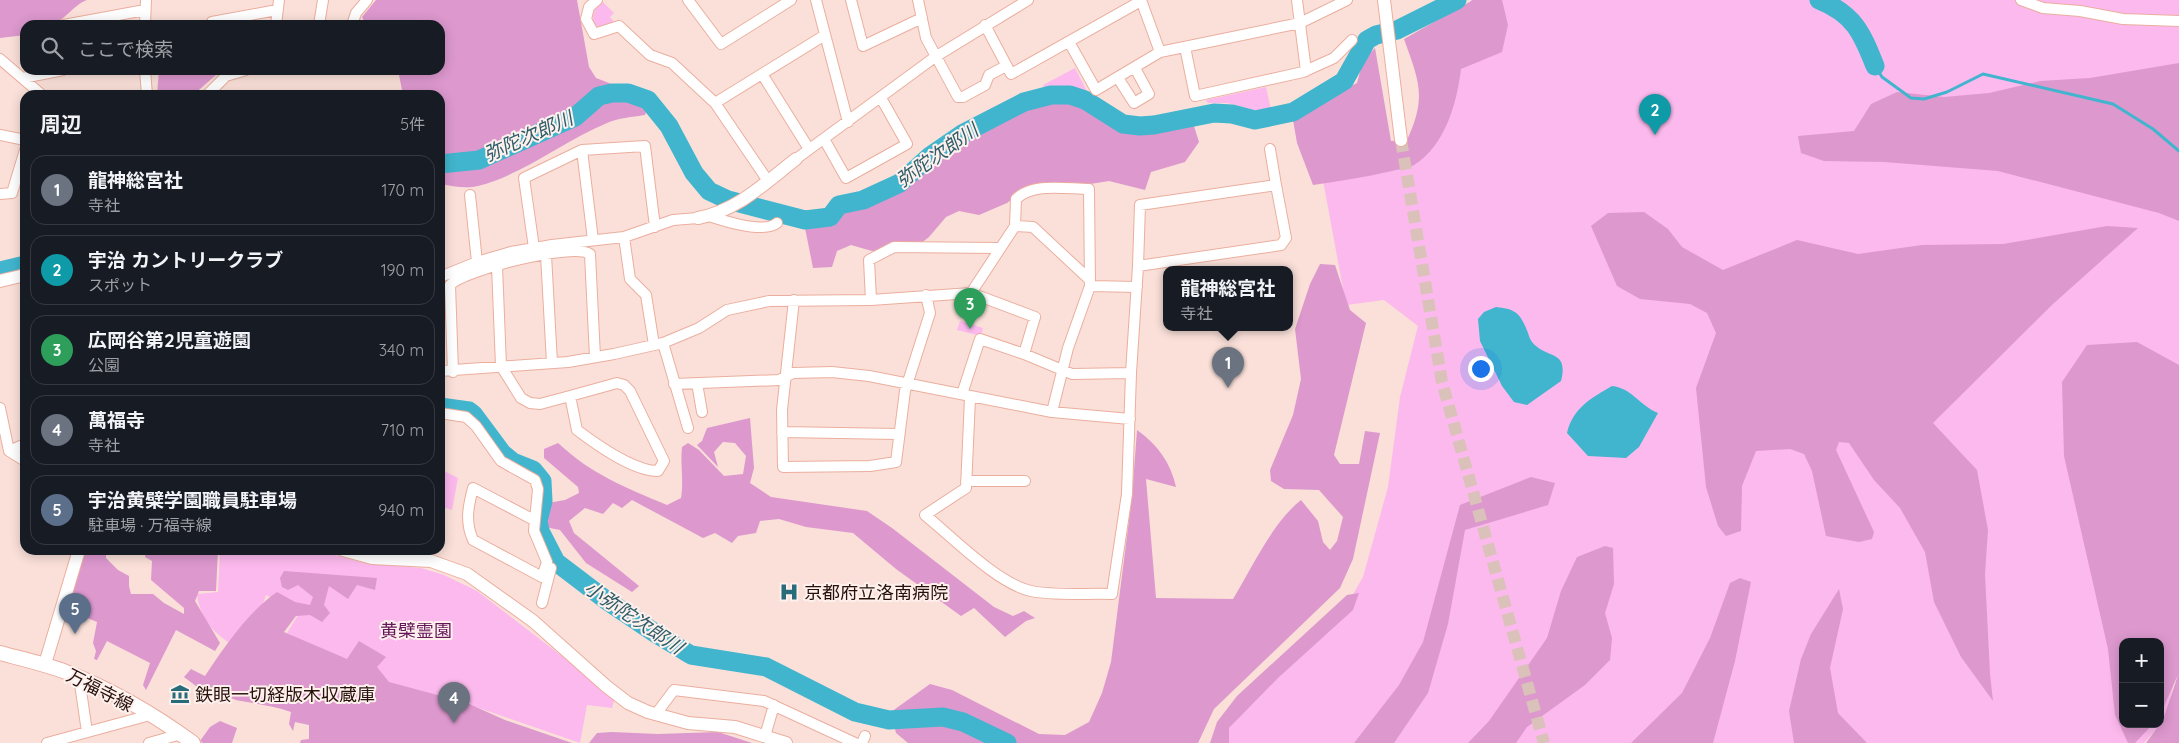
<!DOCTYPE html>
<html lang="ja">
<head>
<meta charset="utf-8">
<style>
  :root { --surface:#171b24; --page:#20242c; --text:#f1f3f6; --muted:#9ea1a6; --line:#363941; --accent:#96b6bf }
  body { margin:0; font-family:Quicksand,"Noto Sans JP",sans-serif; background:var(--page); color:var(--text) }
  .controls { position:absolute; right:15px; bottom:15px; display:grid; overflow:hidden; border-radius:10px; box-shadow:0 2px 12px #0003 }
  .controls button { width:45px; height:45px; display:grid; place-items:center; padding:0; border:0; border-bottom:1px solid var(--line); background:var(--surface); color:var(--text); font:25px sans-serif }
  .you { position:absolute; left:1480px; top:368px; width:18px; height:18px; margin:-12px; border:4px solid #fff; border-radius:50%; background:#1a73e8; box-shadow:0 0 0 8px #1a73e833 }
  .badge { display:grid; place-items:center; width:32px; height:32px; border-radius:50%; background:var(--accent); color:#fff; font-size:16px; font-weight:700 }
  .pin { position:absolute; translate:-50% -41px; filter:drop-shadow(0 1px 2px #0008) }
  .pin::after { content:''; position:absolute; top:26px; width:18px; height:15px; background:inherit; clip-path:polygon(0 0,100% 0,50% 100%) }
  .popup { position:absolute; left:1163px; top:266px; width:130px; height:65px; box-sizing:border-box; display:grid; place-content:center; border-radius:10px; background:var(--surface); filter:drop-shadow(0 1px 4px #0005); font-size:16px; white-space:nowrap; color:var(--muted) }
  .popup b { font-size:19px; color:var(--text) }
  .popup::after { content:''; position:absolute; left:50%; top:100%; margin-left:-10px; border:10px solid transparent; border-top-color:var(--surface) }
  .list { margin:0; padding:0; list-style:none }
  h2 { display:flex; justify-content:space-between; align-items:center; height:65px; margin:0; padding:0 20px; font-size:21px }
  h2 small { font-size:16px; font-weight:400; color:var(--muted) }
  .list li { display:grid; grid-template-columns:32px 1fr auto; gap:15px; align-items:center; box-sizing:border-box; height:70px; margin:0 10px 10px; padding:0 10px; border:1px solid var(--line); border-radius:15px }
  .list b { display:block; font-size:19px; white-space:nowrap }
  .list p { margin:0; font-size:16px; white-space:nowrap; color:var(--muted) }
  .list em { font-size:16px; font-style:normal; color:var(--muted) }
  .icon { flex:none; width:28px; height:28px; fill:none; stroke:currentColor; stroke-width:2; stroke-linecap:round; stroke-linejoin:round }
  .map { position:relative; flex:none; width:2179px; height:743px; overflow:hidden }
  .search { position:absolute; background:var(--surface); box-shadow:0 2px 12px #0003; left:20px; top:20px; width:425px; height:55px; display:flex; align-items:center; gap:12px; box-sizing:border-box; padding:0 18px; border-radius:15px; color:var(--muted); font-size:19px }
  .panel { position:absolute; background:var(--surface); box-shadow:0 2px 12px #0003; left:20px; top:90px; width:425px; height:465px; border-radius:15px }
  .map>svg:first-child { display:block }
  .green { fill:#fcb9ed; fill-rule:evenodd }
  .forest { fill:#dd98ce }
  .water { fill:#40b5cd }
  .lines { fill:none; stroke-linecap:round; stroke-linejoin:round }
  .stream { stroke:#40b5cd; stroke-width:3 }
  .river { stroke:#40b5cd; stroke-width:19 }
  .tertiary-tunnel { stroke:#dac1ba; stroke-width:12; stroke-dasharray:12 6; stroke-linecap:butt }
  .minor-casing { stroke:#ebae9e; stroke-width:12 }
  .tertiary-casing { stroke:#ebae9e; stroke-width:14 }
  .secondary-casing { stroke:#ebae9e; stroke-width:16 }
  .minor { stroke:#fff; stroke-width:10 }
  .tertiary { stroke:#fff; stroke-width:12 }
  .secondary { stroke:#fff; stroke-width:14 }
  .labels { text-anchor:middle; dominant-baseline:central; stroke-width:4; stroke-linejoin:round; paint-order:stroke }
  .poi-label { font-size:18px; fill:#26100b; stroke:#fef1ed; text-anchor:start }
  .park-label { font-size:18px; fill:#65155a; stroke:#fef1ed }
  .street-label { font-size:18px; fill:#26100b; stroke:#fef1ed }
  .water-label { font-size:19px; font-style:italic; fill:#2d5d68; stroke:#fef1ed }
</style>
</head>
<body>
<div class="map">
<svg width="2179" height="743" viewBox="0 0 2179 743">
  <rect width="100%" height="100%" fill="#fae0d9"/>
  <path class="green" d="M 1471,0 L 2179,0 L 2179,661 L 2165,720 L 2144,743 L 1215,743 L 1352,596 L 1363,577 L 1388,487 L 1400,397 L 1418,326 L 1384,300 L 1346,305 L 1322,175 L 1414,156 L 1465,25 ZM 2123,642 L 2160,642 L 2160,724 L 2123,724 Z
    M 603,2 L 614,13 L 610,17 L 615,23 L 602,27 L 594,26 C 592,13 593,10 603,2 Z
    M 1075,68 L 1090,97 L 1056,90 L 1046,92 L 1043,85 Z
    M 1266,87 L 1271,110 L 1255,110 L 1227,103 L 1208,103 L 1206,100 Z
    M 960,321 L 983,328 L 981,336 L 957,330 Z
    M 440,469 L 458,478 L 452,510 L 440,506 Z
    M 220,550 L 317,550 L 364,563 L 421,568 L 444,575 L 477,591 L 615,697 L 612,708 L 587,705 L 580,743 L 479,708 L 389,687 L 287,633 L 300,612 L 266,595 L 259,615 L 234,646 C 213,633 200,618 197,594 L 218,592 Z"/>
  <path class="forest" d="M 0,0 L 87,0 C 73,5 65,21 50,25 C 43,27 33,25 25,25 L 25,35 L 0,38 Z
    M 376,0 L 577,0 L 589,67 L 596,78 C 613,84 635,94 647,109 L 645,115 C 632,117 618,118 607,123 C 563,141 525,174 478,186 C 466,189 452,186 440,184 L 440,95 L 403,95 L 398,70 L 440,70 L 440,25 L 366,25 L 362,17 Z
    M 1473,0 L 1502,0 L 1508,25 L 1502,52 L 1461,69 C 1457,103 1445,146 1414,165 C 1408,169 1399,169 1392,171 C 1366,177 1340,181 1313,185 L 1297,143 L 1293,120 L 1330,96 L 1357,83 L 1363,61 L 1375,48 L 1391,141 L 1407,140 C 1427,97 1419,81 1404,39 Z
    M 2179,63 L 2179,221 L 2159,213 L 1998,171 L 1884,162 L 1824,161 L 1801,153 L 1798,136 L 1854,131 L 1871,104 L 1897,92 L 1944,97 L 1989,93 L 2040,81 L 2090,78 Z
    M 159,70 L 214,70 L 216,75 L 193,95 L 157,95 Z
    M 1061,100 L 1091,108 L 1117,127 L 1149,129 L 1193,123 L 1199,142 L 1185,162 L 1151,172 L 1145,190 L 1109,181 L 1084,185 L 1031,185 L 1007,203 L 979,215 L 959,211 L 946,217 L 929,237 L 915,248 L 872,251 L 851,245 L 837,251 L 832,267 L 813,268 L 805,228 L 830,223 L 842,209 L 875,200 L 910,186 L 935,158 L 991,124 L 1028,107 Z
    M 1644,212 L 1668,229 L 1682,247 L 1723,270 L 1797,240 L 1858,254 L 1922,245 L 2003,244 L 2107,226 L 2138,228 L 2053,304 L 1933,423 L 1977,470 L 1988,530 L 1985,574 L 1990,674 L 1993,701 L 1961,657 L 1934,602 L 1925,552 L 1900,508 L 1874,480 L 1849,443 L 1839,442 L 1836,450 L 1874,532 L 1872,539 L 1859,542 L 1826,536 L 1812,471 L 1804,454 L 1790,449 L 1756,451 L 1742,486 L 1741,531 L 1726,536 L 1718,526 L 1706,487 L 1696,388 L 1716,333 L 1707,313 L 1690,304 L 1640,299 L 1617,286 L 1591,226 L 1608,213 Z
    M 1320,264 L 1335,265 L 1350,310 L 1366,323 L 1334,455 L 1340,464 L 1359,464 L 1365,431 L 1380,433 L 1353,559 L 1340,588 L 1214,709 L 1198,743 L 908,743 L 896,733 L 891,712 L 930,684 L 952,690 L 1039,734 L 1065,735 L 1089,722 L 1102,693 L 1111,662 L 1132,497 L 1137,430 C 1157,444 1171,463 1176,487 L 1146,479 L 1156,598 L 1233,599 C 1252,568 1272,523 1301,500 L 1318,521 L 1323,542 L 1330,550 L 1337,541 L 1343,517 L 1319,490 L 1284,489 L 1271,481 L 1270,470 L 1293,415 L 1301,379 L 1295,329 L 1310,284 Z
    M 2137,342 L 2179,365 L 2179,743 L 2146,743 L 2163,720 L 2178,675 L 2160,715 L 2160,642 L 2123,642 L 2123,724 L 2153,724 L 2135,743 L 2128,743 L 2115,715 L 2108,649 L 2064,456 L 2062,382 L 2087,345 Z
    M 750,418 L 754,468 L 750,483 L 771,497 L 867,511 L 892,528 L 994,607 L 1013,616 L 1024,611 L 1035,618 L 1026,621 L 1005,637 L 974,608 L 961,616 L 896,569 L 853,533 L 806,527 L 779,519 L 760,521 L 756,533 L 738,536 L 732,543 L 715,533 L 703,538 L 632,500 L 622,508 L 613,503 L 603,514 L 585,508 L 569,521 L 574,533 L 639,586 L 632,592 L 586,563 L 560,530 L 545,527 L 548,503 L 565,500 L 579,493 L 578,487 L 544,458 L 544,449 L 558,443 C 591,474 626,488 667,505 L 681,498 C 684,481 680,464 682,447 L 688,443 L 699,450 L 724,476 L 743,474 L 746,456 L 735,443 L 723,442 L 714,452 L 718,467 L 697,445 L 702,441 L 707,428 Z
    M 1531,477 L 1555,483 L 1548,505 L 1465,530 L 1448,624 L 1428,693 L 1394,743 L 1354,743 L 1399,685 L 1423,642 L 1460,505 Z
    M 1605,546 L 1613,548 L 1614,584 L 1605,613 L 1612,638 L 1610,660 L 1585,685 L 1527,727 L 1516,743 L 1468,743 L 1489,721 L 1547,638 L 1561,591 L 1577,557 Z
    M 85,550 L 106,550 L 106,558 L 118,570 L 129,576 L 129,586 L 131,594 L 153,594 L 164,603 L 184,614 L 184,608 L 151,580 L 152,561 L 145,557 L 146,550 L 154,550 L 154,552 L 218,550 L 216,591 L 199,591 L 195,601 L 220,643 L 215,651 L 176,630 L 146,690 L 143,685 L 150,663 L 107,641 L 97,660 L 94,659 L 96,651 L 93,643 L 97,622 L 66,609 Z
    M 284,571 L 377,578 L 375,590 L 357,585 L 348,599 L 329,586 L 324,605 L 330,613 L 322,622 L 310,615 L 296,616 L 284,632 L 347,659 L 359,641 L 386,657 L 377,667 L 389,682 L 467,703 L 505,720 L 572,743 L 300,743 L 301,740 L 309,739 L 309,725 L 295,722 L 293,731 L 289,724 L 291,712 C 274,706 259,704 241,701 C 228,699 217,689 204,692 L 184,677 L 191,669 L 205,676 C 224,647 248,612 277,592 L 295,602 L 310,605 L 313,597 L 298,585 L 288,590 L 282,587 L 280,578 Z
    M 1740,578 L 1751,582 L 1735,661 L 1713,743 L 1631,743 L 1682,693 L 1710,638 L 1730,583 Z
    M 1839,589 L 1843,609 L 1830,668 L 1838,713 L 1867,743 L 1794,743 L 1789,711 L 1801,659 L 1811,634 Z
    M 1359,593 L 1353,610 L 1278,678 L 1229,728 L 1229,743 L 1210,743 L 1217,722 L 1237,696 L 1347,595 Z
    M 220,721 L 237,728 L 232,743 L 203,743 L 200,741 L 210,727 Z
    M 612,732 L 658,734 L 718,732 L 752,743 L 589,743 L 597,733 Z"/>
  <path class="water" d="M 1496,307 C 1513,309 1519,311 1526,328 C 1528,332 1529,338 1532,342 C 1547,360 1569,349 1561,381 L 1527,405 L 1514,402 L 1502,386 L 1480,341 L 1478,319 L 1484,312 Z
    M 1612,386 C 1632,388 1640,406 1658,413 L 1639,447 L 1626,458 L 1588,456 L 1567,433 C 1573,408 1591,398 1612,386 Z"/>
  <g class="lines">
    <path class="stream" d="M 1875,66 L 1882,77 L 1911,98 L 1924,99 L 1947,92 L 1983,74 L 2113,104 L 2153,129 L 2179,151"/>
    <path class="river" d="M 1819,0 C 1854,14 1862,33 1875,66
      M 440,164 L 479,160 L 575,117 L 599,96 L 612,93 L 628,93 L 648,100 L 669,126 L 694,173 L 709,191 L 728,200 L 805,220 L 830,217 L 839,205 L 863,200 L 900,183 L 930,156 L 962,134 L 1024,102 L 1051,95 L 1070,95 L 1085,100 L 1123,124 L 1140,126 L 1154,125 L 1214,113 L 1232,114 L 1255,120 L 1293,112 L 1344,81 L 1367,40 L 1376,35 L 1397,30 L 1457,0
      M 0,271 L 25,265
      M 440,407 L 469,411 L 473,414 L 502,453 L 513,462 L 533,470 L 542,481 L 543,501 L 538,521 L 540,531 L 556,562 L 606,600 L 658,635 L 691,655 L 766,667 L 855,712 L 889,720 L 943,717 L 963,722 L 1007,743"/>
    <path class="tertiary-tunnel" d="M 1401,140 L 1442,382 L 1544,743"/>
    <g class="minor-casing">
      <path id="minor" d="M 597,0 L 589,7 L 586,19 L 594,34 L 619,26 L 650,55 L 672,63 L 715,103 L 768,181
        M 688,0 L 721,44 L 791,0
        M 816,0 L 848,122
        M 851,0 L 863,46 L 922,18
        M 918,0 L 926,38 L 958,97 L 963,97 L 985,85 L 989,75 L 1006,66
        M 1141,0 L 1160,52
        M 1297,0 L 1306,71
        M 2021,0 L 2043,8 L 2080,11 L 2123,19 L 2179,21
        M 64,25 L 145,10
        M 145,25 L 146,0
        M 211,25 L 212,22 L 277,10
        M 276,25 L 279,0
        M 319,25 L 323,0
        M 352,25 L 356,13 L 367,0
        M 985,25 L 1011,74 L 1141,1
        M 1069,42 L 1096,90 L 1160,52 L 1300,23 L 1347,0
        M 1185,47 L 1195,96 L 1303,72 L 1334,58 L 1352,40
        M 0,59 L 42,95
        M 145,70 L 147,95
        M 762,74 L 809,149
        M 23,78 L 63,70
        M 1118,78 L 1134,103 L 1149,94 L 1135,68
        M 207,95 L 226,76 L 246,70
        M 715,103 L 825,35
        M 0,135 L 25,140
        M 824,139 L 846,178 L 907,144 L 881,98
        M 1270,149 L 1276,185
        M 582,150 L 593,240
        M 796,159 L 935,57 L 1028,0
        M 1276,185 L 1286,238 L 1281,245 L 1138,266 L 1140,205 Z
        M 0,194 L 12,193 L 25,150
        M 470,195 L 477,262
        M 709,216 C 724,221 764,234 777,223
        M 1015,226 L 1033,227 L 1090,280
        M 624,237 L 630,279 L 646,295 L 654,345
        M 534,248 L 524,178 L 582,150 L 645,146 L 655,227
        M 546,255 L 552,363
        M 497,266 L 501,366 L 521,398 L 530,403 L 540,404 L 570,396
        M 440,277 L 477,262 L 511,252 L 552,245 L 624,237 L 673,220 L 698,218
        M 1090,286 L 1137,287
        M 971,293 L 1015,226 L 1016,199 C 1033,182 1066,189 1089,189 L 1090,286 L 1068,348 L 1052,412
        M 794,300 L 782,410 L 783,467 L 870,466 L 896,462 L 905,391 L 930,313 L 926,295
        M 871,300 L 869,260 L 894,247 L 998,248
        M 663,343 L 688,428
        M 440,371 L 568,362 L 614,354 L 663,343 L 699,328 L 727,310 L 769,301 L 871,300 L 971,293 L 1035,317 L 1024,354
        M 453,372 L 450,285 C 465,270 573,242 590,254 L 595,357
        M 617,383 L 624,385 L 630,391 L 664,461 L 658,471 C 633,471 597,445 577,430 L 570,396 Z
        M 697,383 L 702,412
        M 674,384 L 779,380 L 793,373 L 832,372 L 869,376 L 1052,412 L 1130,419
        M 962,394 L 980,339 L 1024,354 L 1072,374 L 1131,373
        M 970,398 L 966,488 L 925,515 C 952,537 998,584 1031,591 C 1054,596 1088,593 1112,594 L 1127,494 L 1131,373 L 1138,266
        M 0,408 L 9,451
        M 440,413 L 466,417 L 476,426 L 501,461 L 535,480 L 538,489 L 534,531 L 547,562 L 542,577 L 473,540 C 465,522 468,507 473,488 L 534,520
        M 782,432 L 898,434
        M 25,444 L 9,451 L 25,461
        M 966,481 L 1025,481
        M 542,603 L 551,568
        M 79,677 L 87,732
        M 656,714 L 674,690 L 764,701 L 855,743
        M 765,736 L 774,705
        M 47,743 L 150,715
        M 149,743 L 181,734
        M 862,743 L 865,736"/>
    </g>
    <g class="tertiary-casing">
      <path id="tertiary" d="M 1384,0 L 1401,140
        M 698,218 C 737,211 765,183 796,159
        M 0,281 L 25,275
        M 343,550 L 372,558 L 431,561 L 467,574 L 533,621 L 606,686 L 628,703 L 648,712 L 688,723 L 735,727 L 786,743
        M 45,664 L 79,550"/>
    </g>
    <g class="secondary-casing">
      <path id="secondary" d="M 0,653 C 22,659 45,664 66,672 C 110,689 155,715 193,743"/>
    </g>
    <use href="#minor" class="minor"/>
    <use href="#tertiary" class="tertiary"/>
    <use href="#secondary" class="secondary"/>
  </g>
  <defs>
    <g id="hospital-bare" transform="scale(1.5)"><path d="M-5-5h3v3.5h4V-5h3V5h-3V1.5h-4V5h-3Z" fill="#276c7b" stroke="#fef1ed" stroke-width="2.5" paint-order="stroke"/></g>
    <g id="museum-bare" transform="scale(1.5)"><path d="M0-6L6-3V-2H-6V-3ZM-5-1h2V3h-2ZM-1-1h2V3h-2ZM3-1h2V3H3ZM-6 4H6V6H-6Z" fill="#276c7b" stroke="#fef1ed" stroke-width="2.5" paint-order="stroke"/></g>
  </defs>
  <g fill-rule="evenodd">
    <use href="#hospital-bare" x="789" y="592"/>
    <use href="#museum-bare" x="180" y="694"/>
  </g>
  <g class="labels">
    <g class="poi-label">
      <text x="804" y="592">京都府立洛南病院</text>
      <text x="195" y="694">鉄眼一切経版木収蔵庫</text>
    </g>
    <g class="park-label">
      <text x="416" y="630">黄檗霊園</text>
    </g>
    <g class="street-label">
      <text transform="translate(100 690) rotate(27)">万福寺線</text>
    </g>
    <g class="water-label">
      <text transform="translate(528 136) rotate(-24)">弥陀次郎川</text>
      <text transform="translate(937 155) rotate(-35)">弥陀次郎川</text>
      <text transform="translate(634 617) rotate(34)">小弥陀次郎川</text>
    </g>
  </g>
</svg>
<div class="controls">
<button>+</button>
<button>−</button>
</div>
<div class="you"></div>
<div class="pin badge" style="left:1228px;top:388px;background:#6b7280">1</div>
<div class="popup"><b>龍神総宮社</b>寺社</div>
<div class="pin badge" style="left:1655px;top:135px;background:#0f9aa8">2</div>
<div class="pin badge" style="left:970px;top:329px;background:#2e9e5b">3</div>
<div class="pin badge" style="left:454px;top:723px;background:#6b7280">4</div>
<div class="pin badge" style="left:75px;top:634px;background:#5c6f8a">5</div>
<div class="search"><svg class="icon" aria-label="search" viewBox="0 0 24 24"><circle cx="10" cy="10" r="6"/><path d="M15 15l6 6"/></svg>ここで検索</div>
<section class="panel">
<h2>周辺<small>5件</small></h2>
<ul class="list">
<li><span class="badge" style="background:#6b7280">1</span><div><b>龍神総宮社</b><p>寺社</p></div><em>170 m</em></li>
<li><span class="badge" style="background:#0f9aa8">2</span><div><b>宇治 カントリークラブ</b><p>スポット</p></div><em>190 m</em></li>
<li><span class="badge" style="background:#2e9e5b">3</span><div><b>広岡谷第2児童遊園</b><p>公園</p></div><em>340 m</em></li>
<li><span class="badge" style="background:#6b7280">4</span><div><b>萬福寺</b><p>寺社</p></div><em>710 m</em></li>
<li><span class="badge" style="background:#5c6f8a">5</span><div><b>宇治黄檗学園職員駐車場</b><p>駐車場 · 万福寺線</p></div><em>940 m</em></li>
</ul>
</section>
</div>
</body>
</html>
